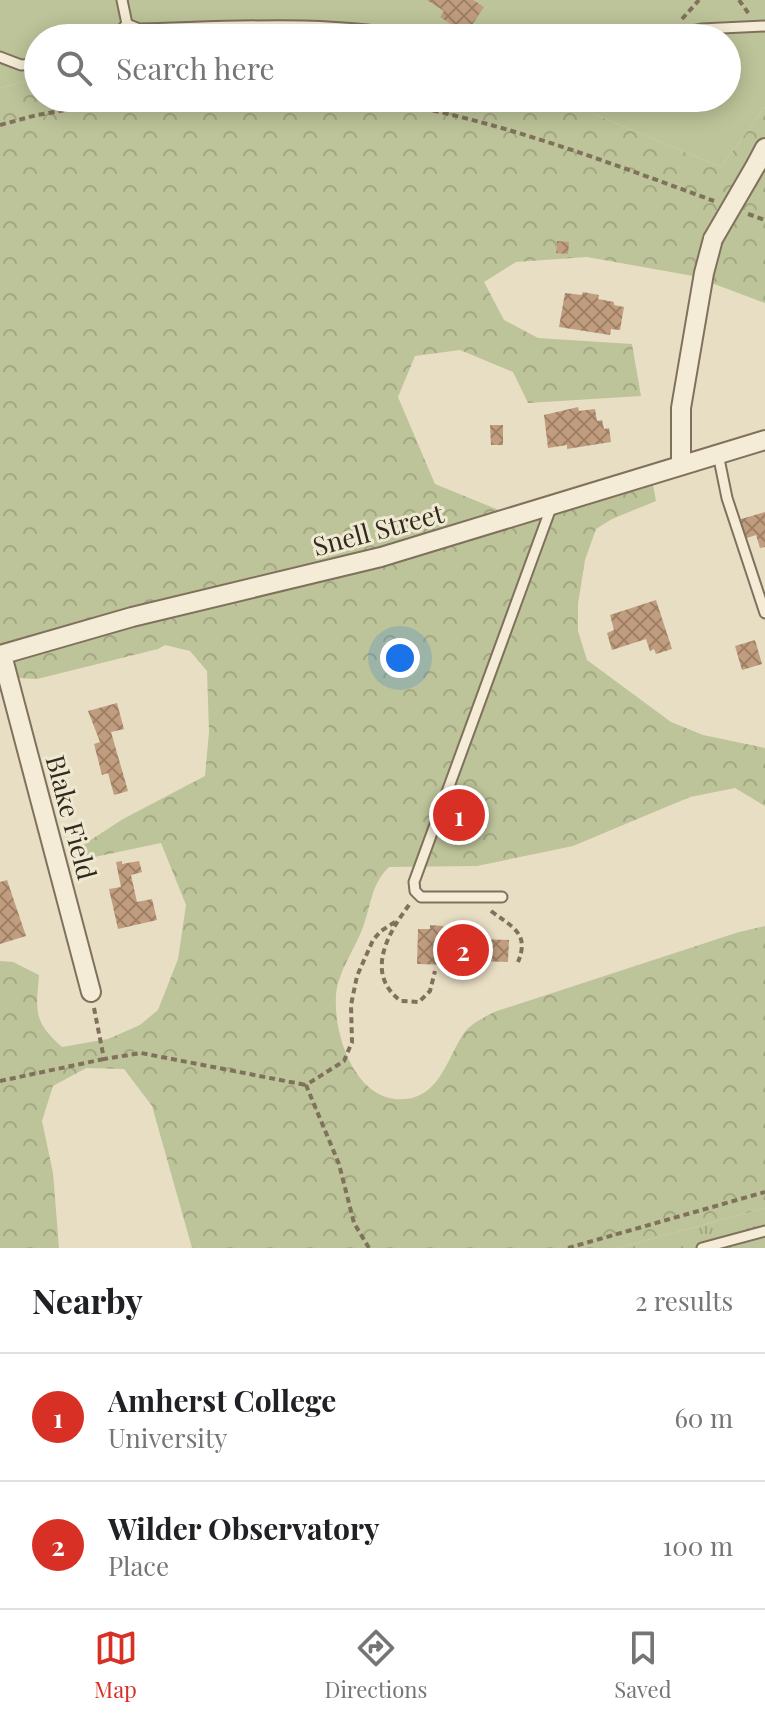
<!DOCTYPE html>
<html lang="en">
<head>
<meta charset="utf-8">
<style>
  :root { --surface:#fff; --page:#f2f2f2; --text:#202124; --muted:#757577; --line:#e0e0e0; --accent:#d93025 }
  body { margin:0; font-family:"Playfair Display",serif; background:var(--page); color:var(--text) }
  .you { position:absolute; left:400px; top:658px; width:28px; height:28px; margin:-20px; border:6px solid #fff; border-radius:50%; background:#1a73e8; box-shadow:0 0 0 12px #1a73e833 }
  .badge { display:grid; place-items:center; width:52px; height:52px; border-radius:50%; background:var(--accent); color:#fff; font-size:26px; font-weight:700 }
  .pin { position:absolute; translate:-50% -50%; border:4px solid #fff; box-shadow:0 2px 8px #0006 }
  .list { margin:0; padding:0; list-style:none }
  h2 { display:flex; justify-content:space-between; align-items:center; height:104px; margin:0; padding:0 32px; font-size:34px }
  h2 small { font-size:26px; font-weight:400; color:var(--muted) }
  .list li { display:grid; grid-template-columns:52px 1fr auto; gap:24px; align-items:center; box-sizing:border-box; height:128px; padding:0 32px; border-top:2px solid var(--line) }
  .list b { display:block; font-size:30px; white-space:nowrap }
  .list p { margin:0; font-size:26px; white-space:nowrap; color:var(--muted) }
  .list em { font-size:26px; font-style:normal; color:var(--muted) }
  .icon { flex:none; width:44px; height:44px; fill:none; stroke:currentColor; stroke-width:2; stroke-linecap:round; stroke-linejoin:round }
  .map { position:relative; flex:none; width:765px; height:1248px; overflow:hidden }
  .search { position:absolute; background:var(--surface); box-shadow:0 4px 20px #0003; left:24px; right:24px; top:24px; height:88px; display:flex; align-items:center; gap:20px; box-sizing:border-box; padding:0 28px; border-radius:44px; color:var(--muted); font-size:30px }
  .sheet { height:360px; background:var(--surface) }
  nav { display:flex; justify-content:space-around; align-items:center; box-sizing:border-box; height:112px; border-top:2px solid var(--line); background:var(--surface); font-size:22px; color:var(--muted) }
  nav a { display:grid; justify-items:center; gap:4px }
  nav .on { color:var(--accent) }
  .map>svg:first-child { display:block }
  .grass { fill:url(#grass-tufts) }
  .forest { fill:url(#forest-crowns) }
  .park { fill:#bdc499 }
  .building { fill:url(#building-cross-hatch) }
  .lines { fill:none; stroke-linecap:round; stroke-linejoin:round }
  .service-casing { stroke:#80715d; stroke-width:13 }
  .minor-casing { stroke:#80715d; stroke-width:22 }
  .path { stroke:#80715d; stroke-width:4; stroke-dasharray:6 4; stroke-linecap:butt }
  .service { stroke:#f4ecd6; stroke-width:9 }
  .minor { stroke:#f4ecd6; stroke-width:18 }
  .minor-bridge-casing { stroke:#80715d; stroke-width:22; stroke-linecap:butt }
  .minor-bridge { stroke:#f4ecd6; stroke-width:18 }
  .labels { text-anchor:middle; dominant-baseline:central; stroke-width:6; stroke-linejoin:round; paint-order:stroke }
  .street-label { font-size:26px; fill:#32291f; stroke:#f0e9d2 }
</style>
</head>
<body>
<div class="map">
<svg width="765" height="1248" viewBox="0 0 765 1248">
  <defs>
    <pattern id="grass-tufts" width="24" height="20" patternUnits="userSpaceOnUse" patternTransform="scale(2)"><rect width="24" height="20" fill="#bdc499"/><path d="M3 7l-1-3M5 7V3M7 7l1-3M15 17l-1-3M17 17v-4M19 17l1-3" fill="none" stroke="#a3a883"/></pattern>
    <pattern id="forest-crowns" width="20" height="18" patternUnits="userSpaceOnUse" patternTransform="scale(2)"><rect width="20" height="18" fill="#bdc499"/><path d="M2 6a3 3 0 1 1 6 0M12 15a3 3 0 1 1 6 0" fill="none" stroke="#a3a883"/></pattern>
    <pattern id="building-cross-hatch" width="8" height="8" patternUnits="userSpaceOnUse" patternTransform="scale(2)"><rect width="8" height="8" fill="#c19d7e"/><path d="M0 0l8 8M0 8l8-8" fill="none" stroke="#9d8067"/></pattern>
  </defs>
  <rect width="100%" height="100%" fill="#e8dec4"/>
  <path class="grass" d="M 765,1208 L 765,1248 L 618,1248 Z"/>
  <path class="forest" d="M 38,78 L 38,98 L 555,98 L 721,167 L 765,107 L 765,303 L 693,276 L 587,257 L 516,262 L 484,282 L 504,320 L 538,338 L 632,344 L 641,396 L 528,403 L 513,372 L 460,350 L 415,356 L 398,397 L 435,484 L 528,522 L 653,485 L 656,501 L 612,519 L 596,529 L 585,560 L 578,604 L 578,631 L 587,660 L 671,722 L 703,735 L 765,748 L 765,806 L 735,788 L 690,797 L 573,846 L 477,866 L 389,867 C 372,884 372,900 365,921 C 357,948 339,967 336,995 C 333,1037 358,1110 412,1098 C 441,1091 449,1055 464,1033 C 471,1023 484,1018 494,1012 L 739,932 L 765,926 L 765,1208 L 618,1248 L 192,1248 L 152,1106 L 124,1069 L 86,1068 L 53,1086 L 42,1121 L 53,1173 L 59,1248 L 0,1248 L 0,961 L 13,962 L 39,975 C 36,1012 33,1021 62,1047 L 108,1039 L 140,1025 L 158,1010 L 178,959 L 186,905 L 161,843 L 85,859 L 83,845 L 123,819 L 205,776 L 209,732 L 207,671 L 190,651 L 165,645 L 158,649 L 37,679 L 0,677 L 0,88 Z"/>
  <path class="park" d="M 0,0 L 765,0 L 765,107 L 721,167 L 555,98 L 727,98 L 727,38 L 38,38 L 38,78 L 0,88 Z"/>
  <path class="building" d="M 427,0 L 473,0 L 484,7 L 466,34 L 440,17 L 444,11 Z
    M 557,241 L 569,242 L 568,254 L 556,253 Z
    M 583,292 L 599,295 L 598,299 L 614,302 L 614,305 L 624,307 L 620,330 L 611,329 L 610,335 L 559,327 L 565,293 L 582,295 Z
    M 578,407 L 579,411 L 595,409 L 597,421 L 602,420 L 604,429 L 609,428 L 611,442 L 567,449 L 567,445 L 548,448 L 544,415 Z
    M 490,425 L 503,425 L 503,445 L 491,445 Z
    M 765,512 L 765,547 L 760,548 L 756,535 L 744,539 L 738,520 Z
    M 656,600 L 672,649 L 656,654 L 654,649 L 650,651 L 646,639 L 612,650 L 607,633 L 614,630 L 610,615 Z
    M 755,640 L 762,664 L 742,670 L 735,646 Z
    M 117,703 L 124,729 L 111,732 L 128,791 L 114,795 L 108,773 L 102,775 L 94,744 L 100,742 L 88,711 Z
    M 122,861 L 122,864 L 139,861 L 142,872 L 131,875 L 137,902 L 152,899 L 157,920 L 118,929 L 109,889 L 121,887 L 116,862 Z
    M 7,880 L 26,936 L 0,944 L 0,882 Z
    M 430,925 L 443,926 L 443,930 L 454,930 L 453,938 L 509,940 L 508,962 L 449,960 L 449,965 L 417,964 L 418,929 L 430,929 Z"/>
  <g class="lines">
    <g class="service-casing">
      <path id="service" d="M 122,0 L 127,24 L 139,29 C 231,27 327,19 418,38
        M 113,38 L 127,24
        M 659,38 L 701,29 L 765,26
        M 0,57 L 21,65 L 38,64
        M 718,454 L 727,498 L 765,613
        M 502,897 L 421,897 L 415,891 L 414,882 L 552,505
        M 702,1248 L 765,1231"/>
    </g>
    <g class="minor-casing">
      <path id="minor" d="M 756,165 L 765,148
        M 681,465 L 681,408 L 704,273 L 713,239
        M 0,655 L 132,617 L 381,557 L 765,440
        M 2,655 L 91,992"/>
    </g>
    <path class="path" d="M 739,0 L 749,14
      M 682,19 L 699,0
      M 364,98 C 486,115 599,159 714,201
      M 0,125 L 37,115 L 133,98
      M 748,214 L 765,220
      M 409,905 C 388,933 364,974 401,1001 L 419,1002 L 430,991 L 435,971
      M 491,911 C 512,927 530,933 518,962
      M 94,1008 L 104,1059 L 141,1053 L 306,1085
      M 0,1081 L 104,1059
      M 369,1248 L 354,1223 L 339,1164 L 306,1085 L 344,1061 L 352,1042 L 351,1005 L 357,976 L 373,940 L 381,931 L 398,920
      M 568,1248 L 765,1192"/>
    <use href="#service" class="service"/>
    <use href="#minor" class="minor"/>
    <g class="minor-bridge-casing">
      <path id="minor-bridge" d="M 713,239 L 756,165"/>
    </g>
    <use href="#minor-bridge" class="minor-bridge"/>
  </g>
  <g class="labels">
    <g class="street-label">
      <text transform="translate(378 529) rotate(-15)">Snell Street</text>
      <text transform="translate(72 817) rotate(75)">Blake Field</text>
    </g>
  </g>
</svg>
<div class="you"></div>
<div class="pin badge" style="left:459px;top:815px">1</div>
<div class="pin badge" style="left:463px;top:950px">2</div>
<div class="search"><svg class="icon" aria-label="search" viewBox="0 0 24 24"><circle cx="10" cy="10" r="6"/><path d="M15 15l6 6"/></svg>Search here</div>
</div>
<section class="sheet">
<h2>Nearby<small>2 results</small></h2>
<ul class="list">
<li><span class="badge">1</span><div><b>Amherst College</b><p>University</p></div><em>60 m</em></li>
<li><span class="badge">2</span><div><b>Wilder Observatory</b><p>Place</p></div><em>100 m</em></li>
</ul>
</section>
<nav>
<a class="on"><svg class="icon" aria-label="map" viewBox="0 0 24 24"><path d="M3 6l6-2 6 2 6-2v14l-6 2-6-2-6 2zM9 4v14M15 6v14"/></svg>Map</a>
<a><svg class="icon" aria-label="directions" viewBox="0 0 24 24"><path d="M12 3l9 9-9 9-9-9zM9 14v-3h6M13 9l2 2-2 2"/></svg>Directions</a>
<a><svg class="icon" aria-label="saved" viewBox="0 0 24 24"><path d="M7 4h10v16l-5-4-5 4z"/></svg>Saved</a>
</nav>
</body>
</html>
